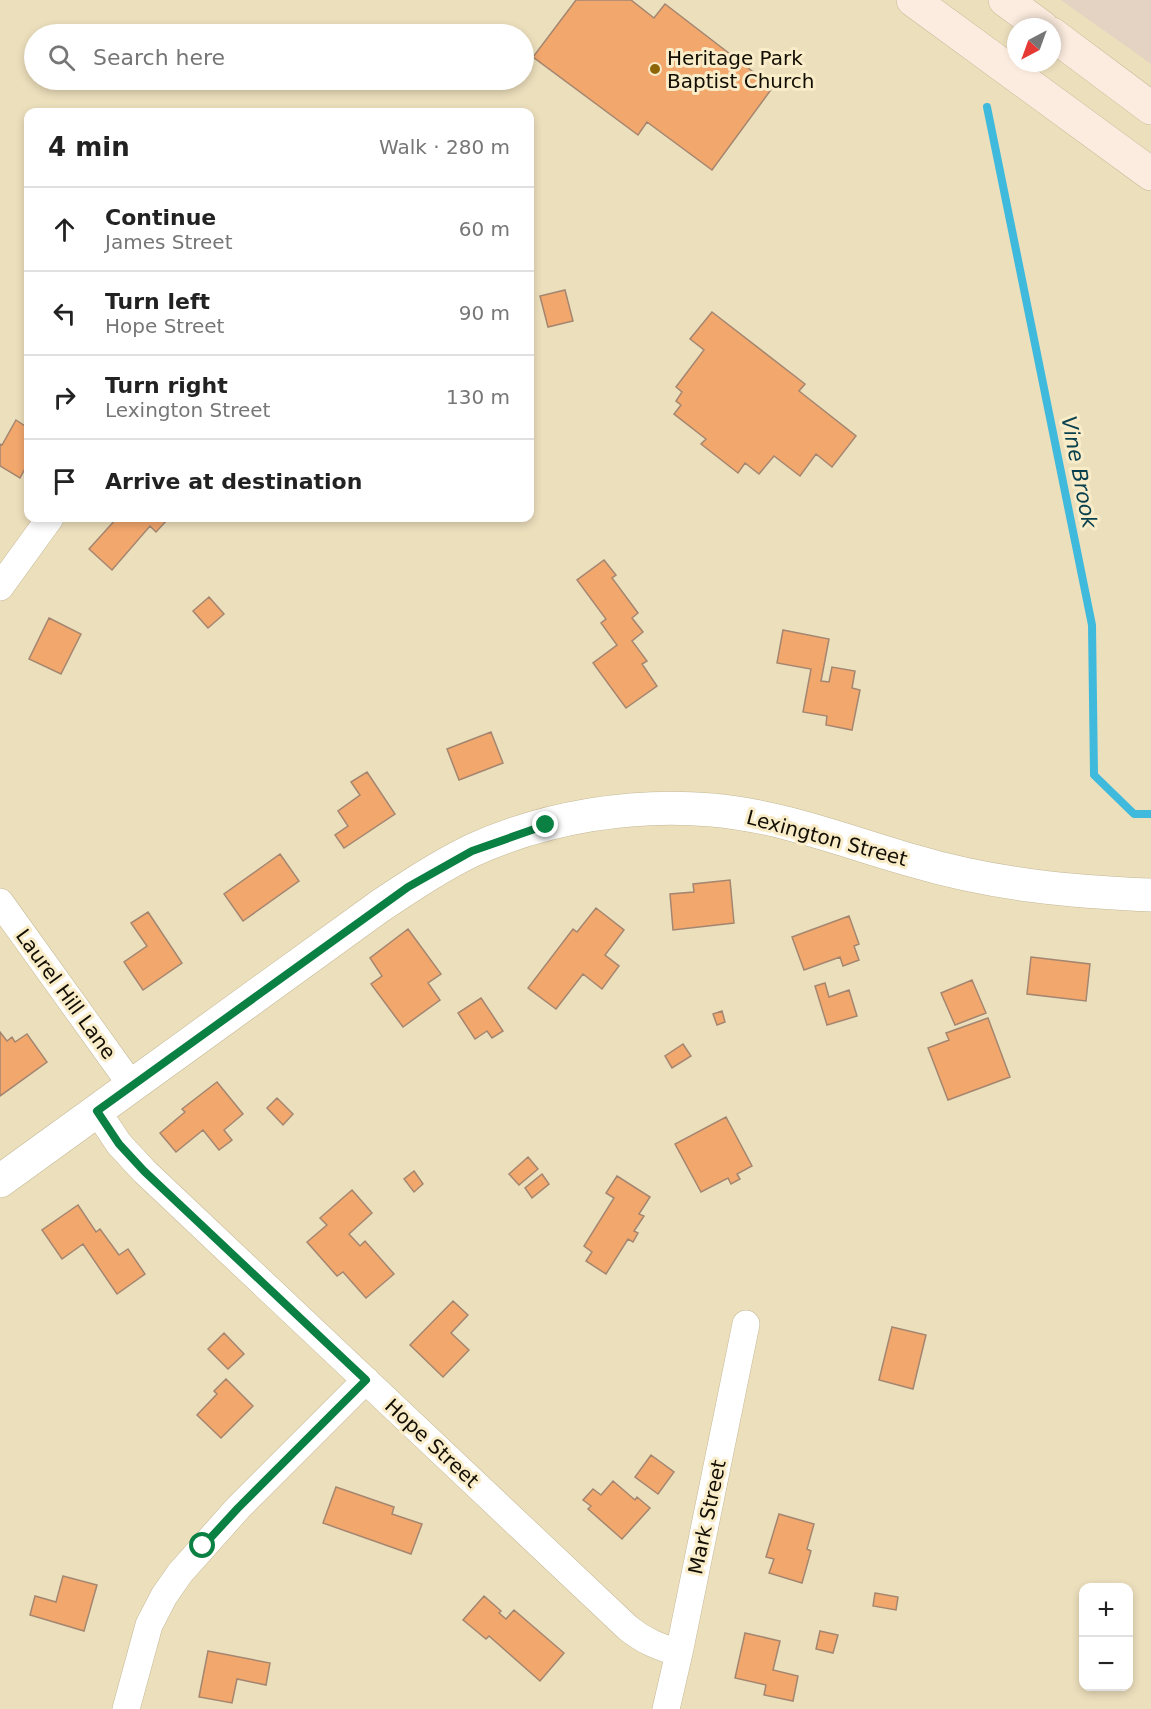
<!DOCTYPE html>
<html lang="en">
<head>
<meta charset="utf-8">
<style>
  :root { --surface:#fff; --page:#f6f6f6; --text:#222; --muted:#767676; --line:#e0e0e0 }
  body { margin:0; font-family:"DejaVu Sans",sans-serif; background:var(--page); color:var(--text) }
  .controls { position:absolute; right:18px; bottom:18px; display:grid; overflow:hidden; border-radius:12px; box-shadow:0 3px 9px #0003 }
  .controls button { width:54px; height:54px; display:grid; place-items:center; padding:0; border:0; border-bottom:2px solid var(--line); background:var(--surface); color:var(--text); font:30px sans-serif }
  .compass { position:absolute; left:1007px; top:18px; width:54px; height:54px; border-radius:50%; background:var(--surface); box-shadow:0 3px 9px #0003; rotate:221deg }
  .stop { position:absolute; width:18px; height:18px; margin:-14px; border:4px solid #0b8043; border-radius:50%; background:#fff }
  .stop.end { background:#0b8043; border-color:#fff; box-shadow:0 2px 6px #0008 }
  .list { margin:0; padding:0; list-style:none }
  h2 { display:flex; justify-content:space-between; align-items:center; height:78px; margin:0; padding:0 24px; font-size:26px }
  h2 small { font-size:20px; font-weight:400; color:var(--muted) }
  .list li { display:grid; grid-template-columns:39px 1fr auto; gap:18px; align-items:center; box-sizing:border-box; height:84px; padding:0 24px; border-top:2px solid var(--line) }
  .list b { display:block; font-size:22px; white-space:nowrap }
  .list p { margin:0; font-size:20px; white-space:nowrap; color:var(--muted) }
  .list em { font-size:20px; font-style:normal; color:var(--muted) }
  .icon { flex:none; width:33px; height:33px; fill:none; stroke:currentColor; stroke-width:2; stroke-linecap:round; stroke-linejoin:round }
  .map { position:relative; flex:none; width:1151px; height:1709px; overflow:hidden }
  .search { position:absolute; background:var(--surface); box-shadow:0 3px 9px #0003; left:24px; top:24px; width:510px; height:66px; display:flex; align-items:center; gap:15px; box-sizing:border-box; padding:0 21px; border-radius:33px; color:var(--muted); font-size:22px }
  .panel { position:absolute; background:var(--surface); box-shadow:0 3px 9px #0003; left:24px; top:108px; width:510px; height:414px; border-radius:12px }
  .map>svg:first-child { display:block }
  .commercial { fill:#e4d2c2 }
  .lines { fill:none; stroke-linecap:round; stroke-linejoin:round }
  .stream { stroke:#3fbadc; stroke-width:8 }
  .building { fill:#f2a76d; stroke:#a48670; stroke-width:1.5 }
  .minor-casing { stroke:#c4b896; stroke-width:28 }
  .tertiary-casing { stroke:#c4b896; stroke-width:34 }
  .secondary-casing { stroke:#c4b896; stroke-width:34 }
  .minor { stroke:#fff; stroke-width:27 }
  .tertiary { stroke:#fff; stroke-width:33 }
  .secondary { stroke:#fcecdf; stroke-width:33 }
  .route { stroke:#0b8043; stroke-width:8 }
  .poi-dot { fill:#8d6609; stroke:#f9ecc9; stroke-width:2 }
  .labels { text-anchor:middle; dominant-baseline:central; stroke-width:6; stroke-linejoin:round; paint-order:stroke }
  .poi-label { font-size:20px; fill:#120e03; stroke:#f9ecc9; text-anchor:start }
  .street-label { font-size:20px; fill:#120e03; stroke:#f9ecc9 }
  .water-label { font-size:21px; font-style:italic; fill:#09404e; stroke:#f9ecc9 }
</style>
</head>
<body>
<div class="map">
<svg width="1151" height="1709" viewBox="0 0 1151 1709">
  <rect width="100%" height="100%" fill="#ecdfbc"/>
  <path class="commercial" d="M 1061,0 L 1151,0 L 1151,64 L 1133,51 Z"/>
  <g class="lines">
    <path class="stream" d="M 987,107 L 1092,625 L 1094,775 L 1134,814 L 1151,814"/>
  </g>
  <path class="building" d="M 576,0 L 631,0 L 654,18 L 665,4 L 773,87 L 712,170 L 647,122 L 638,135 L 533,57 Z
    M 565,290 L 573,321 L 548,327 L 540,296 Z
    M 712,312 L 805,384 L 799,391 L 856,436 L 832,467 L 816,454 L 800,476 L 774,456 L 759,474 L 745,463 L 738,473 L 701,444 L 706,439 L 674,414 L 681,405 L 676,401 L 682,392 L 676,387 L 704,350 L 690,339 Z
    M 16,420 L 28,428 L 28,463 L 20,478 L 0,466 L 0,444 L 2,445 Z
    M 117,518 L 169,518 L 156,532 L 150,526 L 112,570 L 89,549 Z
    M 604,560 L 616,575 L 612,578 L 638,613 L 632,618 L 643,632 L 632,641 L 647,661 L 642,664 L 657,686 L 626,708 L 593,663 L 617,645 L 601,623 L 606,619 L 577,580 Z
    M 209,597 L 224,614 L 208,628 L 193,611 Z
    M 49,618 L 81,634 L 61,674 L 29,659 Z
    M 783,630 L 829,639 L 821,681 L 829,682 L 832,667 L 855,671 L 852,688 L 860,690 L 852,730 L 826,725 L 827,716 L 803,712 L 811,669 L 777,663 Z
    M 491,732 L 503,763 L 459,780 L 447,749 Z
    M 367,772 L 395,814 L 344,848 L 335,835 L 348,826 L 338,811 L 360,795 L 351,782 Z
    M 280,854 L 299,881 L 243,921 L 224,894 Z
    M 730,880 L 734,923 L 673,930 L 670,894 L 694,892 L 693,884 Z
    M 596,908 L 624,930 L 605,955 L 619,966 L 602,989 L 583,974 L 556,1009 L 528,988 L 573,929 L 577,932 Z
    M 148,912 L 182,963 L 143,990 L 124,962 L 147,946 L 131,923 Z
    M 849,916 L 859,944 L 854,946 L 859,960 L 843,966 L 840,957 L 804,970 L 792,937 Z
    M 408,929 L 441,974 L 428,983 L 440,1000 L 403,1027 L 371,984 L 382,976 L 370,958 Z
    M 1031,957 L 1090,964 L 1086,1001 L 1027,994 Z
    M 972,980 L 986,1013 L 955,1025 L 941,993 Z
    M 825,983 L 829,997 L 849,990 L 857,1016 L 827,1025 L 815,986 Z
    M 481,998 L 503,1031 L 492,1038 L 487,1031 L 475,1039 L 458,1013 Z
    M 722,1011 L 725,1022 L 717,1025 L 713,1014 Z
    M 988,1018 L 1010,1077 L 948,1100 L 928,1048 L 949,1040 L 946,1033 Z
    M 0,1032 L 7,1041 L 12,1037 L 15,1042 L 27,1034 L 47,1062 L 0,1096 Z
    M 683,1044 L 691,1056 L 672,1068 L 665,1056 Z
    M 217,1082 L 243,1114 L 224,1130 L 232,1140 L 219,1150 L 203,1130 L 176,1152 L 160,1133 L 185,1112 L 182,1109 Z
    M 277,1098 L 293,1114 L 283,1125 L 267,1108 Z
    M 726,1117 L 752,1166 L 737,1174 L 740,1179 L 731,1184 L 728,1178 L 701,1192 L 675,1144 Z
    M 528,1157 L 538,1169 L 519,1185 L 509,1174 Z
    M 414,1171 L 423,1184 L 414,1192 L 404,1179 Z
    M 542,1174 L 549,1184 L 532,1198 L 525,1188 Z
    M 617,1176 L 650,1197 L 639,1214 L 644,1216 L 634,1231 L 638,1233 L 633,1242 L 628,1239 L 606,1274 L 586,1261 L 592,1252 L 584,1246 L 614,1198 L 606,1193 Z
    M 352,1190 L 372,1213 L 349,1234 L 360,1246 L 365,1241 L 394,1274 L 366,1298 L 343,1272 L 337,1276 L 307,1242 L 327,1225 L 320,1218 Z
    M 78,1205 L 96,1232 L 100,1229 L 119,1255 L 128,1249 L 145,1274 L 117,1294 L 83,1244 L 62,1259 L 42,1230 Z
    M 453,1301 L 468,1315 L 451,1333 L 469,1350 L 443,1377 L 410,1345 Z
    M 892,1327 L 926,1335 L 913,1389 L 879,1380 Z
    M 224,1333 L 244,1354 L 228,1369 L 208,1349 Z
    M 226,1379 L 253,1406 L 221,1438 L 197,1415 L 217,1394 L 214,1391 Z
    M 651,1455 L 674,1472 L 658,1494 L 635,1477 Z
    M 613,1481 L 635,1500 L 637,1497 L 650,1508 L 622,1539 L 588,1509 L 591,1506 L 583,1500 L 593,1489 L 601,1495 Z
    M 336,1487 L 394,1507 L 392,1514 L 422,1524 L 411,1554 L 323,1523 Z
    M 779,1514 L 814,1524 L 807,1549 L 811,1551 L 802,1583 L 769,1573 L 774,1559 L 766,1557 Z
    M 63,1576 L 97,1585 L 84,1631 L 30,1615 L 35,1596 L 56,1602 Z
    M 875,1593 L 898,1597 L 896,1610 L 873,1606 Z
    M 484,1596 L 501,1611 L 499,1613 L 506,1619 L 514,1610 L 564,1653 L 540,1681 L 489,1636 L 486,1639 L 463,1620 Z
    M 820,1631 L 838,1635 L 833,1653 L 816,1649 Z
    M 745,1633 L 780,1641 L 773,1670 L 798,1676 L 793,1701 L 764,1695 L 766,1685 L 735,1678 Z
    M 208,1651 L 270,1663 L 266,1685 L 237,1679 L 232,1703 L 199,1697 Z"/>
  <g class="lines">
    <g class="minor-casing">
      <path id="minor" d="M 0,587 L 50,518
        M 0,902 L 132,1086
        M 97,1111 L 119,1144 L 144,1171 L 628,1628 C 644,1641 659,1647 679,1653
        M 126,1709 L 149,1625 L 164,1596 L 180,1573 L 238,1508 L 366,1380
        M 666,1709 L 679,1653 L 746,1324"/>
    </g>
    <g class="tertiary-casing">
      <path id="tertiary" d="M 0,1181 L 380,906 C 410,886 440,866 473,850 C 546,817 632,803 712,810 C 782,816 847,842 914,861 C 991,884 1071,892 1151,895"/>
    </g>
    <g class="secondary-casing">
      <path id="secondary" d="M 913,0 L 1151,174
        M 1005,0 L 1042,27
        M 1052,34 L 1151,108"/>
    </g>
    <use href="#minor" class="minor"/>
    <use href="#tertiary" class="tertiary"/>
    <use href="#secondary" class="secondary"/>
  </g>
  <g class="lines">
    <path class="route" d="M 203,1546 L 238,1508 L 366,1380 L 144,1171 L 119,1144 L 97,1111 L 408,887 L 472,851 L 546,825"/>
  </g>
  <circle class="poi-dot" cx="655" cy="69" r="6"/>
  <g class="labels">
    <g class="poi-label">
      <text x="667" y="58">Heritage Park<tspan x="667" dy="23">Baptist Church</tspan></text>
    </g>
    <g class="street-label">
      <text transform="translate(827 838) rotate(15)">Lexington Street</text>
      <text transform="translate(66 994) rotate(54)">Laurel Hill Lane</text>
      <text transform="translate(432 1443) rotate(43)">Hope Street</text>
      <text transform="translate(707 1517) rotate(-78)">Mark Street</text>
    </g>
    <g class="water-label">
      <text transform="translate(1079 472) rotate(79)">Vine Brook</text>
    </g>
  </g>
</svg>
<div class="controls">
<button>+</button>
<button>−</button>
</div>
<svg class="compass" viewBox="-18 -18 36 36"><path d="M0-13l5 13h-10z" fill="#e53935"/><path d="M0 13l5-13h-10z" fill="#767676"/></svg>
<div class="stop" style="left:203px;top:1546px"></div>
<div class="stop end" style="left:546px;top:825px"></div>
<div class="search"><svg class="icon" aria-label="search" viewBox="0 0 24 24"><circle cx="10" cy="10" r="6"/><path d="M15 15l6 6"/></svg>Search here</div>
<section class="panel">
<h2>4 min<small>Walk · 280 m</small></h2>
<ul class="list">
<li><svg class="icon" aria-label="ahead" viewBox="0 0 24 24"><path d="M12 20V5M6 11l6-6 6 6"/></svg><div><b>Continue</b><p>James Street</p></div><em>60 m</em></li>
<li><svg class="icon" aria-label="left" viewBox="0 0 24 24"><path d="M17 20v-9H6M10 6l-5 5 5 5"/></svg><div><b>Turn left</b><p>Hope Street</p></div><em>90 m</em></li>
<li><svg class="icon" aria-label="right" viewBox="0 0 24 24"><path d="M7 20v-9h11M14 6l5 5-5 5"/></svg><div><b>Turn right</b><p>Lexington Street</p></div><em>130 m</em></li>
<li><svg class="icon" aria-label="arrive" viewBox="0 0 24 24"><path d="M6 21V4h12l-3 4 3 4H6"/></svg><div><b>Arrive at destination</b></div></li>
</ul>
</section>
</div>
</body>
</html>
